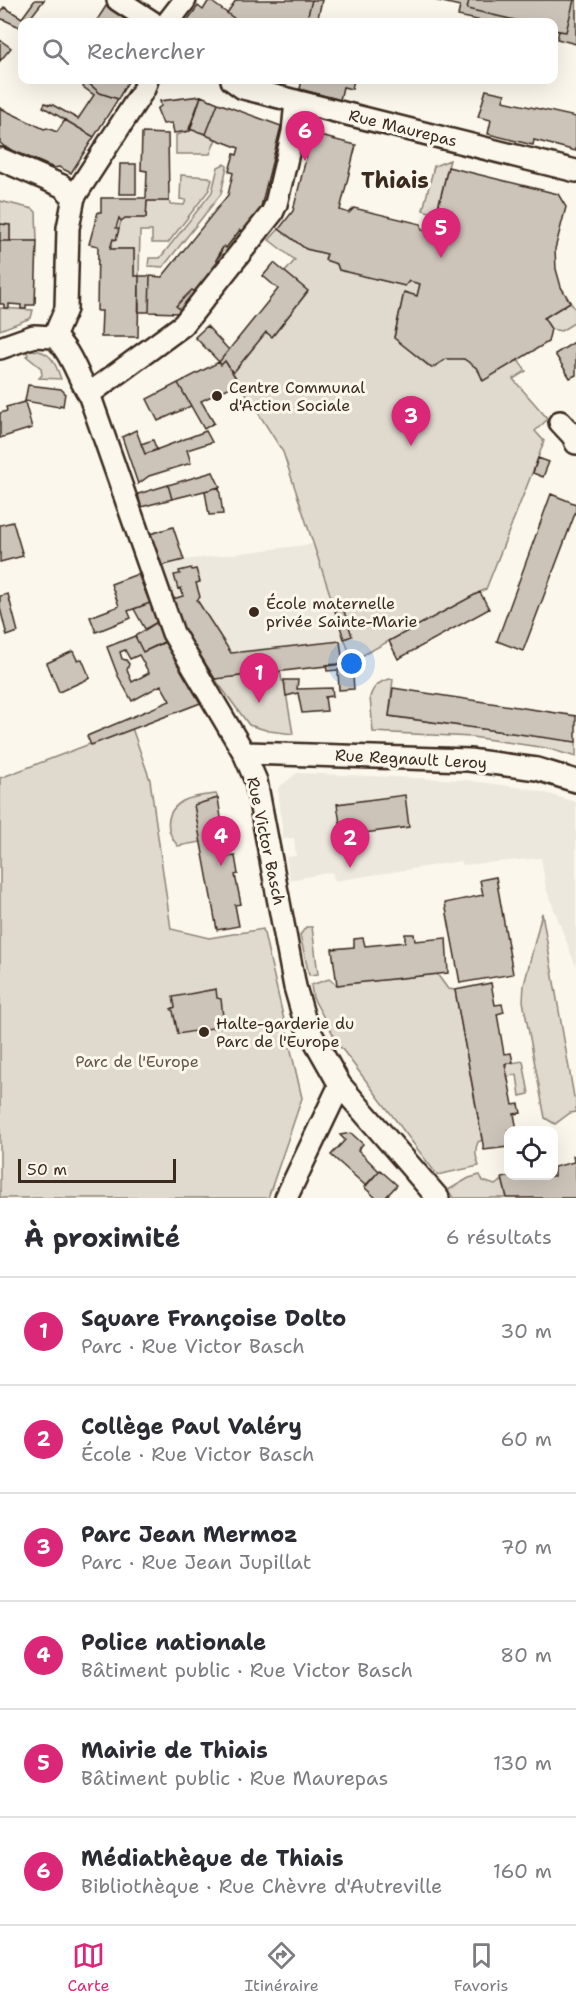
<!DOCTYPE html>
<html lang="fr">
<head>
<meta charset="utf-8">
<style>
  :root { --surface:#fff; --page:#f2f2f3; --text:#2b2b33; --muted:#7c7c81; --line:#e1e1e2; --accent:#db2777 }
  body { margin:0; font-family:"Shantell Sans",sans-serif; background:var(--page); color:var(--text) }
  .controls { position:absolute; right:18px; bottom:18px; display:grid; overflow:hidden; border-radius:12px; box-shadow:0 6px 24px #0002 }
  .controls button { width:54px; height:54px; display:grid; place-items:center; padding:0; border:0; border-bottom:2px solid var(--line); background:var(--surface); color:var(--text); font:30px sans-serif }
  .scale { position:absolute; left:18px; bottom:15px; width:158px; box-sizing:border-box; padding-left:6px; border:3px solid #3b2a1e; border-top:0; font-size:16px; line-height:21px; white-space:nowrap; color:#3b2a1e; -webkit-text-stroke:4px #fbf7ec; paint-order:stroke }
  .you { position:absolute; left:352px; top:664px; width:21px; height:21px; margin:-15px; border:4px solid #fff; border-radius:50%; background:#1a73e8; box-shadow:0 0 0 9px #1a73e833 }
  .badge { display:grid; place-items:center; width:39px; height:39px; border-radius:50%; background:var(--accent); color:#fff; font-size:20px; font-weight:700 }
  .pin { position:absolute; translate:-50% -50px; filter:drop-shadow(0 2px 3px #0008) }
  .pin::after { content:''; position:absolute; top:32px; width:21px; height:18px; background:inherit; clip-path:polygon(0 0,100% 0,50% 100%) }
  .list { margin:0; padding:0; list-style:none }
  h2 { display:flex; justify-content:space-between; align-items:center; height:78px; margin:0; padding:0 24px; font-size:26px }
  h2 small { font-size:20px; font-weight:400; color:var(--muted) }
  .list li { display:grid; grid-template-columns:39px 1fr auto; gap:18px; align-items:center; box-sizing:border-box; height:108px; padding:0 24px; border-top:2px solid var(--line) }
  .list b { display:block; font-size:22px; white-space:nowrap }
  .list p { margin:0; font-size:20px; white-space:nowrap; color:var(--muted) }
  .list em { font-size:20px; font-style:normal; color:var(--muted) }
  .icon { flex:none; width:33px; height:33px; fill:none; stroke:currentColor; stroke-width:2; stroke-linecap:round; stroke-linejoin:round }
  .map { position:relative; flex:none; width:576px; height:1198px; overflow:hidden }
  .search { position:absolute; background:var(--surface); box-shadow:0 6px 24px #0002; left:18px; right:18px; top:18px; height:66px; display:flex; align-items:center; gap:15px; box-sizing:border-box; padding:0 21px; border-radius:12px; color:var(--muted); font-size:22px }
  .sheet { height:726px; background:var(--surface) }
  nav { display:flex; justify-content:space-around; align-items:center; box-sizing:border-box; height:84px; border-top:2px solid var(--line); background:var(--surface); font-size:16px; color:var(--muted) }
  nav a { display:grid; justify-items:center; gap:3px }
  nav .on { color:var(--accent) }
  .map>svg:first-child { display:block }
  .built { fill:#ede8dd }
  .green { fill:#dfd9ce; stroke:#8d8276; stroke-width:1.5 }
  .building { fill:#ccc4b9; stroke:#3b2a1e; stroke-width:1.5; fill-rule:evenodd }
  .lines { fill:none; stroke-linecap:round; stroke-linejoin:round }
  .minor-casing { stroke:#3b2a1e; stroke-width:26 }
  .minor { stroke:#fbf7ec; stroke-width:21 }
  .poi-dot { fill:#3b2a1e; stroke:#fbf7ec; stroke-width:2 }
  .labels { text-anchor:middle; dominant-baseline:central; stroke-width:6; stroke-linejoin:round; paint-order:stroke }
  .street-label { font-size:16px; fill:#3b2a1e; stroke:#fbf7ec }
  .poi-label { font-size:16px; fill:#3b2a1e; stroke:#fbf7ec; text-anchor:start }
  .park-label { font-size:16px; fill:#64564a; stroke:#fbf7ec }
  .district-label { font-size:22px; font-weight:bold; fill:#3b2a1e; stroke:#fbf7ec }
</style>
</head>
<body>
<div class="map">
<svg width="576" height="1198" viewBox="0 0 576 1198">
  <rect width="100%" height="100%" fill="#fbf7ec"/>
  <filter id="ink" filterUnits="userSpaceOnUse"><feTurbulence type="fractalNoise" baseFrequency=".0167" numOctaves="2"/><feDisplacementMap in="SourceGraphic" scale="12" xChannelSelector="R" yChannelSelector="G"/><feConvolveMatrix kernelMatrix="1 2 1 2 8 2 1 2 1" color-interpolation-filters="sRGB"/></filter>
  <g filter="url(#ink)">
    <path class="built" d="M 313,544 L 352,663 L 215,679 L 173,612 L 160,566 L 184,560 Z
      M 297,773 L 465,780 L 531,789 L 576,802 L 576,967 L 546,888 L 541,858 L 463,865 L 461,861 L 335,881 L 332,872 L 290,880 L 286,857 L 296,856 L 294,838 L 283,839 L 278,788 Z"/>
    <path class="green" d="M 189,129 L 206,134 L 216,139 L 210,154 L 176,154 L 176,135 L 189,131 Z
      M 450,160 L 436,214 L 423,210 L 434,166 Z
      M 224,164 L 227,166 L 221,194 L 163,267 L 148,266 L 149,258 L 160,258 L 212,192 L 218,167 Z
      M 181,175 L 209,177 L 212,180 L 209,190 L 168,243 L 152,243 L 152,231 L 140,231 L 139,276 L 134,276 L 134,249 L 110,249 L 113,239 L 116,239 L 121,221 L 125,218 L 146,218 L 147,201 L 169,201 L 170,204 L 184,205 L 186,200 L 180,199 Z
      M 0,201 L 33,209 L 36,212 L 37,241 L 10,241 L 10,225 L 0,224 Z
      M 279,229 L 306,249 L 327,254 L 325,260 L 337,264 L 339,270 L 405,286 L 409,281 L 420,284 L 417,296 L 404,293 L 394,337 L 431,368 C 452,351 472,355 483,380 L 518,360 L 526,371 L 513,379 L 548,419 L 535,431 L 544,441 L 538,458 L 486,589 L 352,661 L 283,452 L 233,373 L 266,332 L 273,336 L 308,291 L 285,272 L 295,260 L 269,240 Z
      M 570,302 L 576,310 L 574,323 L 561,331 L 551,329 L 543,319 Z
      M 0,308 L 33,310 L 31,318 L 0,330 Z
      M 32,350 C 51,351 55,362 61,379 L 39,378 L 42,375 L 41,368 L 26,356 L 28,355 L 26,351 Z
      M 280,671 L 282,681 L 284,681 L 293,734 L 269,731 L 249,725 L 215,679 Z
      M 393,679 L 389,716 L 576,742 L 576,757 L 546,748 L 472,737 L 373,732 L 370,697 C 373,686 382,679 393,679 Z
      M 132,728 L 150,780 L 171,929 L 209,938 L 263,929 L 302,1098 L 268,1198 L 0,1198 L 0,778 Z
      M 216,794 L 218,798 L 195,805 L 201,842 L 178,846 C 165,831 164,812 183,801 C 192,796 206,795 216,794 Z
      M 542,913 L 574,1097 L 576,1097 L 576,1112 L 570,1113 L 555,1124 L 545,1118 L 523,1001 L 524,985 Z
      M 306,927 L 312,927 L 318,974 L 309,975 L 300,935 Z
      M 437,974 L 448,989 L 455,990 L 482,1140 L 478,1142 C 474,1151 476,1157 479,1166 L 437,1175 L 339,1045 L 313,998 L 311,985 L 329,979 L 337,985 Z
      M 523,1061 L 529,1094 L 520,1096 L 517,1075 L 507,1076 L 505,1064 Z
      M 480,1175 L 483,1181 L 495,1185 L 503,1180 L 507,1198 L 453,1198 L 448,1190 L 469,1178 Z"/>
    <path class="building" d="M 35,0 L 44,0 L 27,22 L 22,22 L 22,28 L 0,18 L 0,13 L 4,7 L 22,18 Z
      M 209,0 L 227,13 L 239,22 L 186,22 L 198,6 L 203,10 Z
      M 236,0 L 312,0 L 306,22 L 290,22 L 291,19 L 279,17 L 279,20 L 268,17 L 264,22 L 239,22 L 227,13 Z
      M 312,0 L 322,0 L 317,22 L 306,22 Z
      M 434,0 L 469,0 L 467,9 L 523,22 L 487,22 L 458,16 L 460,6 Z
      M 469,0 L 574,0 L 566,32 L 554,30 L 554,22 L 523,22 L 467,9 Z
      M 574,0 L 576,0 L 576,44 L 557,39 L 559,31 L 566,32 Z
      M 106,6 L 129,22 L 100,22 L 97,20 Z
      M 0,40 L 11,48 L 0,61 Z
      M 88,80 L 129,80 L 118,99 L 100,93 L 87,82 Z
      M 302,80 L 354,80 L 352,89 L 343,87 L 340,100 L 300,89 Z
      M 86,81 L 100,93 L 118,99 L 94,137 L 43,107 L 45,103 L 50,105 L 51,104 L 78,119 L 94,95 L 83,87 Z
      M 486,90 L 505,94 L 503,101 L 576,117 L 576,151 L 534,140 L 533,145 L 488,134 L 491,120 L 478,117 Z
      M 201,96 L 190,131 L 174,133 L 172,123 L 163,124 L 157,109 L 161,106 L 160,101 Z
      M 201,96 L 218,103 L 206,134 L 189,129 Z
      M 218,103 L 281,126 L 260,211 L 243,233 L 240,230 L 226,248 L 224,246 L 216,260 L 219,263 L 195,292 L 192,290 L 176,306 L 181,310 L 179,313 L 149,312 L 150,276 L 162,277 L 228,195 L 233,173 L 229,171 L 234,154 L 237,155 L 239,148 L 208,136 L 206,134 Z
      M 0,108 L 44,129 L 47,128 L 57,132 L 65,120 L 94,137 L 71,173 L 59,167 L 54,168 L 5,147 L 0,143 Z
      M 142,133 L 168,134 L 169,201 L 147,201 L 146,218 L 125,218 L 121,221 L 119,218 L 116,228 L 119,229 L 116,240 L 113,239 L 110,249 L 134,249 L 134,276 L 139,276 L 138,337 L 101,337 L 102,311 L 97,311 L 98,246 L 89,244 L 98,212 L 101,212 L 101,198 L 146,198 L 147,171 L 141,170 Z
      M 312,134 L 356,145 L 340,210 L 349,213 L 354,208 L 421,224 L 422,230 L 432,233 L 448,167 L 558,194 L 566,207 L 555,249 L 556,269 L 561,287 L 570,302 L 544,318 L 551,329 L 548,342 L 483,381 L 478,369 L 464,359 L 446,359 L 432,368 L 394,338 L 404,292 L 417,296 L 420,284 L 409,281 L 405,286 L 339,270 L 337,264 L 325,260 L 327,254 L 306,249 L 279,229 L 293,211 Z
      M 120,164 L 136,164 L 136,194 L 119,194 Z
      M 0,224 L 10,225 L 10,241 L 0,241 Z
      M 240,230 L 243,233 L 219,263 L 216,260 L 221,254 L 219,253 L 224,246 L 226,248 Z
      M 0,241 L 37,241 L 35,305 L 26,305 L 26,309 L 21,309 L 21,305 L 9,304 L 9,308 L 4,308 L 4,304 L 0,304 Z
      M 274,263 L 308,291 L 272,337 L 266,332 L 233,373 L 225,361 L 221,365 L 219,362 L 278,289 L 263,276 Z
      M 139,276 L 150,276 L 149,312 L 139,312 Z
      M 192,290 L 195,292 L 181,310 L 176,306 Z
      M 207,326 L 229,350 L 219,362 L 195,337 Z
      M 576,341 L 576,375 L 570,378 L 555,354 Z
      M 225,361 L 239,383 L 201,401 L 214,423 L 204,429 L 178,383 L 219,362 L 221,365 Z
      M 178,383 L 191,406 L 158,421 L 147,399 Z
      M 28,385 L 61,389 L 65,393 L 63,406 L 60,405 L 59,407 L 25,401 Z
      M 25,402 L 32,428 L 0,438 L 0,413 L 7,411 L 6,407 Z
      M 136,430 L 145,454 L 206,431 L 212,442 L 187,450 L 191,463 L 149,476 L 138,484 L 122,437 Z
      M 153,440 L 157,450 L 145,454 L 141,444 Z
      M 538,458 L 549,462 L 543,477 L 533,473 Z
      M 213,472 L 220,487 L 172,499 L 168,485 Z
      M 168,485 L 172,499 L 141,507 L 138,494 Z
      M 219,487 L 223,514 L 209,515 L 205,491 Z
      M 551,494 L 576,504 L 576,511 L 523,651 L 497,641 Z
      M 13,522 L 23,556 L 0,562 L 0,525 Z
      M 173,527 L 184,560 L 160,566 L 150,534 Z
      M 191,568 L 192,570 L 196,569 L 200,582 L 196,583 L 200,597 L 197,600 L 231,653 L 340,641 L 343,664 L 215,679 L 173,612 L 170,600 L 183,596 L 181,588 L 178,589 L 174,575 L 180,574 L 179,571 Z
      M 138,574 L 150,603 L 128,611 L 131,618 L 96,632 L 90,617 L 119,606 L 111,584 Z
      M 480,592 L 489,609 L 398,659 L 389,641 Z
      M 8,594 L 18,632 L 7,636 L 0,608 L 0,596 Z
      M 150,603 L 159,621 L 145,629 L 134,609 Z
      M 343,608 L 352,636 L 344,639 L 335,611 Z
      M 159,621 L 168,640 L 143,652 L 135,636 Z
      M 135,636 L 143,652 L 170,640 L 203,702 L 91,745 L 87,736 L 170,701 L 161,685 L 132,701 L 118,676 L 107,647 ZM 125,650 L 130,659 L 139,655 L 149,673 L 132,682 L 127,670 L 129,664 L 126,660 L 122,659 L 120,652 Z
      M 73,651 L 77,660 L 82,659 L 90,678 L 59,692 L 47,663 Z
      M 352,663 L 354,689 L 339,690 L 338,670 L 327,671 L 326,665 Z
      M 284,680 L 298,680 L 297,689 L 332,688 L 333,696 L 325,697 L 327,711 L 302,713 L 298,693 L 286,696 Z
      M 393,688 L 576,716 L 576,742 L 389,716 Z
      M 405,795 L 409,827 L 342,836 L 337,804 Z
      M 218,798 L 227,857 L 235,856 L 238,874 L 235,875 L 241,904 L 235,905 L 239,926 L 217,930 L 194,805 Z
      M 496,877 L 513,974 L 460,983 L 445,903 L 483,895 L 480,880 Z
      M 405,934 L 414,934 L 415,941 L 446,938 L 448,973 L 337,985 L 332,949 L 354,947 L 354,939 L 363,938 L 365,946 L 405,942 Z
      M 491,983 L 495,1005 L 502,1004 L 504,1012 L 497,1014 L 504,1054 L 511,1053 L 513,1062 L 505,1064 L 513,1105 L 519,1104 L 521,1113 L 514,1114 L 517,1130 L 508,1130 L 508,1147 L 484,1150 L 455,990 Z
      M 216,989 L 217,998 L 221,999 L 224,1026 L 178,1034 L 173,1011 L 171,1009 L 175,1007 L 173,997 Z
      M 351,1133 L 363,1144 L 358,1150 L 379,1171 L 366,1186 L 331,1155 L 345,1140 L 340,1135 Z
      M 576,1155 L 576,1198 L 507,1198 L 502,1178 L 513,1176 L 554,1176 L 554,1167 L 574,1162 L 573,1156 Z
      M 380,1170 L 397,1185 L 385,1198 L 376,1198 L 364,1187 Z"/>
    <g class="lines">
      <g class="minor-casing">
        <path id="minor" d="M 118,0 L 152,22
          M 168,22 L 185,0
          M 232,80 L 243,88 L 576,171
          M 0,159 L 62,186 L 74,197
          M 54,337 C 71,351 77,376 89,394 L 173,633 L 244,753 L 256,781 L 295,987 L 306,1025 L 340,1085 L 438,1198
          M 54,337 L 66,309 L 68,228 L 74,197 L 144,89 L 147,80
          M 0,348 L 34,336 L 54,337
          M 89,394 L 183,325 L 272,213 L 276,204 L 293,132 L 296,101
          M 560,422 L 573,436 L 576,443
          M 244,753 L 469,760 L 537,769 L 576,781
          M 286,1198 L 340,1085"/>
      </g>
      <use href="#minor" class="minor"/>
    </g>
  </g>
  <g class="poi-dot">
    <circle cx="217" cy="396" r="6"/>
    <circle cx="254" cy="612" r="6"/>
    <circle cx="204" cy="1032" r="6"/>
  </g>
  <g class="labels">
    <g class="street-label">
      <text transform="translate(403 128) rotate(14)">Rue Maurepas</text>
      <text transform="translate(411 759) rotate(3)">Rue Regnault Leroy</text>
      <text transform="translate(266 841) rotate(78)">Rue Victor Basch</text>
    </g>
    <g class="poi-label">
      <text x="229" y="387">Centre Communal<tspan x="229" dy="18">d'Action Sociale</tspan></text>
      <text x="266" y="603">École maternelle<tspan x="266" dy="18">privée Sainte-Marie</tspan></text>
      <text x="216" y="1023">Halte-garderie du<tspan x="216" dy="18">Parc de l'Europe</tspan></text>
    </g>
    <g class="park-label">
      <text x="137" y="1061">Parc de l'Europe</text>
    </g>
    <g class="district-label">
      <text x="395" y="180">Thiais</text>
    </g>
  </g>
</svg>
<div class="controls">
<button><svg class="icon" aria-label="locate" viewBox="0 0 24 24"><circle cx="12" cy="12" r="6"/><path d="M12 2v4M12 18v4M2 12h4M18 12h4"/></svg></button>
</div>
<div class="scale">50 m</div>
<div class="you"></div>
<div class="pin badge" style="left:259px;top:703px">1</div>
<div class="pin badge" style="left:350px;top:868px">2</div>
<div class="pin badge" style="left:411px;top:446px">3</div>
<div class="pin badge" style="left:221px;top:866px">4</div>
<div class="pin badge" style="left:441px;top:258px">5</div>
<div class="pin badge" style="left:305px;top:161px">6</div>
<div class="search"><svg class="icon" aria-label="search" viewBox="0 0 24 24"><circle cx="10" cy="10" r="6"/><path d="M15 15l6 6"/></svg>Rechercher</div>
</div>
<section class="sheet">
<h2>À proximité<small>6 résultats</small></h2>
<ul class="list">
<li><span class="badge">1</span><div><b>Square Françoise Dolto</b><p>Parc · Rue Victor Basch</p></div><em>30 m</em></li>
<li><span class="badge">2</span><div><b>Collège Paul Valéry</b><p>École · Rue Victor Basch</p></div><em>60 m</em></li>
<li><span class="badge">3</span><div><b>Parc Jean Mermoz</b><p>Parc · Rue Jean Jupillat</p></div><em>70 m</em></li>
<li><span class="badge">4</span><div><b>Police nationale</b><p>Bâtiment public · Rue Victor Basch</p></div><em>80 m</em></li>
<li><span class="badge">5</span><div><b>Mairie de Thiais</b><p>Bâtiment public · Rue Maurepas</p></div><em>130 m</em></li>
<li><span class="badge">6</span><div><b>Médiathèque de Thiais</b><p>Bibliothèque · Rue Chèvre d'Autreville</p></div><em>160 m</em></li>
</ul>
</section>
<nav>
<a class="on"><svg class="icon" aria-label="map" viewBox="0 0 24 24"><path d="M3 6l6-2 6 2 6-2v14l-6 2-6-2-6 2zM9 4v14M15 6v14"/></svg>Carte</a>
<a><svg class="icon" aria-label="directions" viewBox="0 0 24 24"><path d="M12 3l9 9-9 9-9-9zM9 14v-3h6M13 9l2 2-2 2"/></svg>Itinéraire</a>
<a><svg class="icon" aria-label="saved" viewBox="0 0 24 24"><path d="M7 4h10v16l-5-4-5 4z"/></svg>Favoris</a>
</nav>
</body>
</html>
